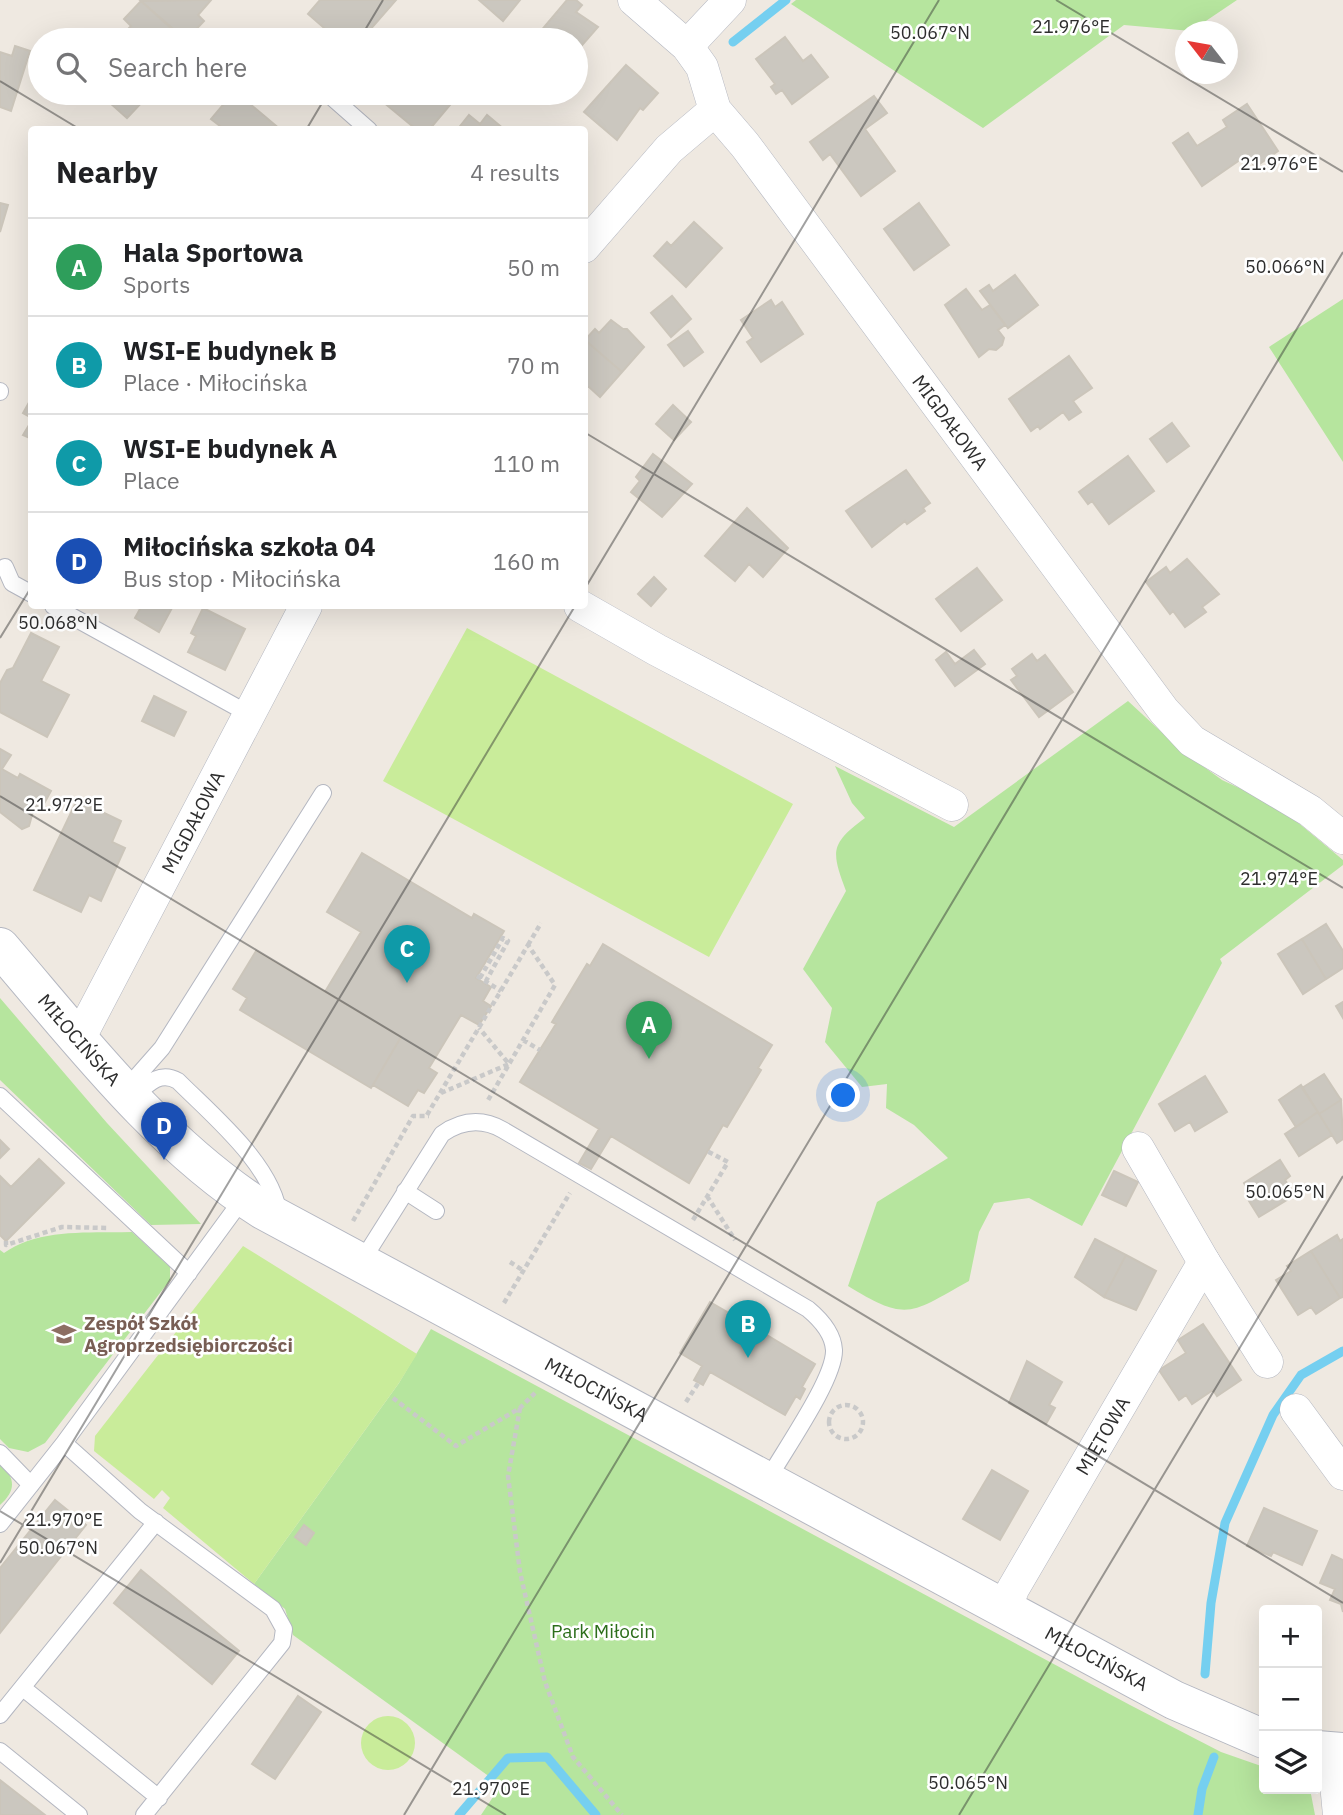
<!DOCTYPE html>
<html lang="en">
<head>
<meta charset="utf-8">
<style>
  :root { --surface:#fff; --page:#f6f6f6; --text:#202124; --muted:#757577; --line:#e0e0e0; --accent:#111827 }
  body { margin:0; font-family:"IBM Plex Sans",sans-serif; background:var(--page); color:var(--text) }
  .controls { position:absolute; right:21px; bottom:21px; display:grid; overflow:hidden; border-radius:7px; box-shadow:0 7px 28px #0002 }
  .controls button { width:63px; height:63px; display:grid; place-items:center; padding:0; border:0; border-bottom:2px solid var(--line); background:var(--surface); color:var(--text); font:35px sans-serif }
  .compass { position:absolute; left:1175px; top:21px; width:63px; height:63px; border-radius:50%; background:var(--surface); box-shadow:0 7px 28px #0002; rotate:301deg }
  .you { position:absolute; left:844px; top:1096px; width:24px; height:24px; margin:-18px; border:5px solid #fff; border-radius:50%; background:#1a73e8; box-shadow:0 0 0 10px #1a73e833 }
  .badge { display:grid; place-items:center; width:46px; height:46px; border-radius:50%; background:var(--accent); color:#fff; font-size:23px; font-weight:700 }
  .pin { position:absolute; translate:-50% -58px; filter:drop-shadow(0 2px 4px #0008) }
  .pin::after { content:''; position:absolute; top:37px; width:24px; height:21px; background:inherit; clip-path:polygon(0 0,100% 0,50% 100%) }
  .list { margin:0; padding:0; list-style:none }
  h2 { display:flex; justify-content:space-between; align-items:center; height:91px; margin:0; padding:0 28px; font-size:30px }
  h2 small { font-size:23px; font-weight:400; color:var(--muted) }
  .list li { display:grid; grid-template-columns:46px 1fr auto; gap:21px; align-items:center; box-sizing:border-box; height:98px; padding:0 28px; border-top:2px solid var(--line) }
  .list b { display:block; font-size:26px; white-space:nowrap }
  .list p { margin:0; font-size:23px; white-space:nowrap; color:var(--muted) }
  .list em { font-size:23px; font-style:normal; color:var(--muted) }
  .icon { flex:none; width:38px; height:38px; fill:none; stroke:currentColor; stroke-width:2; stroke-linecap:round; stroke-linejoin:round }
  .map { position:relative; flex:none; width:1343px; height:1815px; overflow:hidden }
  .search { position:absolute; background:var(--surface); box-shadow:0 7px 28px #0002; left:28px; top:28px; width:560px; height:77px; display:flex; align-items:center; gap:18px; box-sizing:border-box; padding:0 24px; border-radius:38px; color:var(--muted); font-size:26px }
  .panel { position:absolute; background:var(--surface); box-shadow:0 7px 28px #0002; left:28px; top:126px; width:560px; height:483px; border-radius:7px }
  .map>svg:first-child { display:block }
  .green { fill:#b6e59e }
  .pitch { fill:#c9ec9a }
  .lines { fill:none; stroke-linecap:round; stroke-linejoin:round }
  .stream { stroke:#75cff0; stroke-width:9 }
  .building { fill:#cbc7bf; stroke:#cbc5ba; stroke-width:2 }
  .lane-casing { stroke:#b4b7c1; stroke-width:18 }
  .street-casing { stroke:#b4b7c1; stroke-width:33 }
  .secondary-casing { stroke:#b4b7c1; stroke-width:40 }
  .path { stroke:#c9c9c9; stroke-width:4.5; stroke-dasharray:5 3.5; stroke-linecap:butt }
  .lane { stroke:#fff; stroke-width:16 }
  .street { stroke:#fff; stroke-width:32 }
  .secondary { stroke:#fff; stroke-width:38 }
  .ticks { fill:none; stroke:#2e2e2e; stroke-width:2; stroke-opacity:0.45 }
  .labels { text-anchor:middle; dominant-baseline:central; stroke-width:5; stroke-linejoin:round; paint-order:stroke }
  .street-label { font-size:19px; fill:#2e2e2e; stroke:#fff }
  .education-label { font-size:19px; font-weight:bold; fill:#785e54; stroke:#fff; text-anchor:start }
  .park-label { font-size:19px; fill:#2c6e1b; stroke:#fff }
  .ticks-label { font-size:18px; text-anchor:middle; fill:#2e2e2e; stroke:#fff; stroke-width:5; stroke-linejoin:round; paint-order:stroke }
</style>
</head>
<body>
<div class="map">
<svg width="1343" height="1815" viewBox="0 0 1343 1815">
  <rect width="100%" height="100%" fill="#efe9e1"/>
  <path class="green" d="M 796,0 L 1237,0 L 1191,31 L 1124,25 L 983,128 L 791,4 Z
    M 1343,299 L 1343,462 L 1269,347 Z
    M 1128,701 L 1182,751 L 1222,780 L 1278,806 L 1343,860 L 1343,865 L 1220,959 L 1222,963 L 1082,1226 L 1029,1198 L 994,1203 L 979,1232 L 969,1281 C 911,1313 908,1323 848,1286 L 877,1202 L 948,1158 L 914,1125 L 886,1108 L 887,1084 L 862,1087 L 825,1042 L 832,1008 L 803,969 L 846,891 C 831,851 830,844 865,818 L 852,803 L 835,766 L 954,827 Z
    M 0,998 L 107,1123 L 201,1224 L 151,1225 L 0,1080 Z
    M 132,1232 L 170,1267 L 170,1280 L 45,1443 L 28,1452 L 9,1448 L 0,1439 L 0,1250 L 4,1253 C 38,1228 92,1233 132,1232 Z
    M 431,1329 L 1130,1705 L 1221,1752 L 1264,1767 L 1264,1789 L 1310,1789 L 1315,1815 L 481,1815 L 501,1785 L 293,1635 L 285,1609 L 254,1584 L 399,1383 Z
    M 0,1463 C 16,1479 16,1490 0,1505 Z"/>
  <path class="pitch" d="M 467,628 L 793,804 L 709,957 L 383,781 Z
    M 243,1246 L 417,1354 L 399,1383 L 254,1584 L 163,1508 L 170,1498 L 162,1490 L 154,1499 L 94,1451 L 95,1436 Z
    M361 1743a27 27 0 1 1 54 0a27 27 0 1 1-54 0Z"/>
  <g class="lines">
    <path class="stream" d="M 733,42 L 786,0
      M 1205,1674 L 1211,1603 L 1225,1523 L 1273,1415 L 1301,1375 L 1343,1351
      M 459,1815 L 508,1758 L 547,1757 L 596,1815
      M 1198,1815 L 1202,1789 L 1214,1757"/>
  </g>
  <path class="building" d="M 211,0 L 198,15 L 204,21 L 186,40 L 141,1 Z
    M 320,0 L 396,0 L 361,40 L 356,36 L 353,40 L 338,40 L 308,14 Z
    M 479,0 L 520,0 L 503,21 Z
    M 567,0 L 576,0 L 582,5 L 576,12 L 598,27 L 576,52 L 576,40 L 534,39 Z
    M 141,1 L 184,40 L 118,40 L 131,26 L 124,19 Z
    M 785,37 L 803,61 L 811,55 L 828,77 L 792,104 L 782,90 L 776,94 L 771,87 L 775,84 L 756,59 Z
    M 15,46 L 30,51 L 11,111 L 0,107 L 0,52 L 12,56 Z
    M 626,65 L 658,93 L 643,110 L 640,108 L 617,140 L 584,112 Z
    M 99,93 L 139,93 L 145,99 L 127,118 Z
    M 233,93 L 237,93 L 281,130 L 218,130 L 220,126 L 211,119 Z
    M 391,93 L 460,93 L 429,130 L 417,130 L 383,102 Z
    M 874,96 L 887,113 L 865,129 L 895,171 L 861,196 L 830,154 L 823,160 L 810,142 Z
    M 1247,104 L 1278,151 L 1255,167 L 1247,155 L 1202,186 L 1173,143 L 1188,133 L 1197,146 L 1227,127 L 1223,120 Z
    M 469,115 L 480,124 L 487,115 L 505,130 L 457,130 Z
    M 0,203 L 8,205 L 0,232 Z
    M 919,203 L 949,245 L 914,270 L 884,229 Z
    M 694,222 L 722,248 L 686,287 L 654,256 L 667,242 L 671,246 Z
    M 1015,275 L 1038,305 L 1008,328 L 980,291 L 989,285 L 993,291 Z
    M 966,289 L 982,310 L 990,305 L 1005,325 L 998,330 L 1004,338 L 1002,345 L 996,350 L 989,349 L 979,357 L 945,305 Z
    M 672,296 L 691,319 L 671,337 L 651,313 Z
    M 771,300 L 775,307 L 782,302 L 803,334 L 761,362 L 747,342 L 753,338 L 741,320 Z
    M 611,320 L 623,329 L 627,329 L 644,347 L 622,372 L 585,340 L 595,329 L 599,333 Z
    M 688,331 L 703,352 L 684,366 L 668,345 Z
    M 585,340 L 622,372 L 600,397 L 589,387 L 584,387 Z
    M 1069,356 L 1092,388 L 1073,401 L 1081,412 L 1069,420 L 1063,412 L 1040,429 L 1038,426 L 1031,431 L 1009,399 Z
    M 32,397 L 32,418 L 23,413 Z
    M 673,405 L 691,422 L 674,440 L 656,424 Z
    M 32,420 L 32,439 L 23,435 Z
    M 1172,423 L 1189,446 L 1167,462 L 1150,439 Z
    M 653,454 L 692,484 L 662,517 L 631,492 L 640,481 L 636,477 Z
    M 1128,456 L 1154,491 L 1109,524 L 1092,501 L 1088,504 L 1079,492 Z
    M 906,470 L 930,503 L 923,508 L 925,511 L 907,524 L 905,521 L 872,547 L 846,511 Z
    M 747,508 L 788,548 L 763,577 L 749,564 L 735,581 L 705,556 Z
    M 1187,559 L 1219,594 L 1202,607 L 1206,612 L 1185,627 L 1173,611 L 1170,614 L 1146,582 L 1166,567 L 1170,573 Z
    M 977,568 L 1002,600 L 961,631 L 936,599 Z
    M 654,577 L 666,589 L 651,606 L 638,594 Z
    M 133,606 L 173,606 L 159,632 L 135,618 L 140,609 Z
    M 203,608 L 245,629 L 225,670 L 188,652 L 196,636 L 191,633 Z
    M 31,633 L 59,647 L 41,681 L 69,695 L 47,737 L 0,712 L 0,683 L 7,670 L 13,668 Z
    M 974,650 L 985,664 L 955,686 L 936,660 L 946,652 L 955,664 Z
    M 1032,654 L 1037,661 L 1045,655 L 1073,692 L 1039,717 L 1011,680 L 1017,676 L 1012,669 Z
    M 154,696 L 186,712 L 174,736 L 142,721 Z
    M 0,749 L 11,755 L 2,769 L 18,778 L 20,774 L 51,791 L 40,811 L 34,808 L 29,826 L 22,829 L 0,812 Z
    M 77,800 L 121,821 L 112,842 L 125,848 L 101,901 L 89,895 L 81,912 L 34,890 Z
    M 362,853 L 472,918 L 474,914 L 504,931 L 476,978 L 491,987 L 483,1001 L 491,1006 L 479,1025 L 461,1015 L 429,1068 L 437,1073 L 424,1093 L 418,1090 L 408,1106 L 373,1085 L 401,1037 L 325,992 L 361,932 L 327,912 Z
    M 1326,924 L 1343,951 L 1343,968 L 1326,979 L 1302,939 Z
    M 1302,939 L 1326,979 L 1303,994 L 1278,954 Z
    M 603,944 L 772,1045 L 758,1068 L 761,1070 L 727,1127 L 723,1125 L 689,1183 L 611,1136 L 591,1169 L 579,1163 L 599,1129 L 520,1082 L 556,1024 L 552,1022 L 587,964 L 590,966 Z
    M 256,951 L 401,1037 L 371,1088 L 240,1010 L 247,998 L 233,989 Z
    M 1343,1002 L 1343,1018 L 1336,1006 Z
    M 1324,1074 L 1341,1100 L 1319,1114 L 1302,1088 Z
    M 1205,1076 L 1227,1112 L 1195,1131 L 1190,1122 L 1175,1131 L 1159,1104 Z
    M 1301,1085 L 1318,1112 L 1296,1127 L 1279,1100 Z
    M 1341,1100 L 1343,1139 L 1337,1143 L 1319,1114 Z
    M 1318,1112 L 1332,1135 L 1299,1156 L 1285,1134 Z
    M 0,1140 L 9,1149 L 0,1158 Z
    M 39,1159 L 64,1183 L 6,1241 L 0,1235 L 0,1176 L 11,1187 Z
    M 1280,1160 L 1290,1176 L 1285,1180 L 1295,1195 L 1259,1217 L 1249,1201 L 1253,1198 L 1244,1183 Z
    M 1114,1171 L 1138,1182 L 1126,1206 L 1102,1195 Z
    M 1337,1235 L 1340,1241 L 1343,1239 L 1343,1297 L 1340,1298 L 1311,1251 Z
    M 1095,1239 L 1126,1255 L 1104,1297 L 1075,1277 Z
    M 1311,1251 L 1340,1298 L 1316,1314 L 1311,1307 L 1298,1315 L 1276,1280 L 1291,1271 L 1287,1266 Z
    M 1126,1255 L 1156,1271 L 1136,1310 L 1104,1297 Z
    M 710,1302 L 736,1317 L 743,1303 L 753,1309 L 745,1322 L 815,1364 L 802,1387 L 805,1389 L 800,1399 L 796,1396 L 785,1415 L 710,1372 L 703,1385 L 694,1380 L 702,1366 L 680,1353 Z
    M 1203,1324 L 1241,1380 L 1217,1396 L 1213,1390 L 1192,1404 L 1186,1395 L 1179,1400 L 1159,1370 L 1186,1353 L 1178,1340 Z
    M 1027,1361 L 1062,1382 L 1049,1405 L 1055,1408 L 1046,1424 L 1009,1403 Z
    M 992,1470 L 1028,1491 L 1000,1540 L 963,1519 Z
    M 55,1500 L 86,1525 L 0,1633 L 0,1568 Z
    M 1264,1508 L 1317,1531 L 1302,1565 L 1273,1552 L 1271,1556 L 1247,1546 Z
    M 304,1525 L 314,1533 L 306,1545 L 295,1537 Z
    M 1332,1555 L 1343,1560 L 1343,1612 L 1341,1604 L 1330,1600 L 1335,1589 L 1320,1583 Z
    M 141,1570 L 239,1651 L 212,1684 L 114,1603 Z
    M 298,1696 L 321,1712 L 275,1779 L 252,1764 Z
    M 0,1780 L 45,1815 L 0,1815 Z"/>
  <g class="lines">
    <g class="lane-casing">
      <path id="lane" d="M 327,93 L 369,130
        M 0,391 L 0,392
        M 5,567 L 12,583 L 32,594
        M 53,606 L 249,714
        M 125,1090 L 162,1048 L 323,793
        M 0,1096 L 189,1273
        M 133,1098 C 147,1085 159,1070 178,1081 C 213,1116 275,1167 279,1217
        M 405,1191 L 436,1211
        M 360,1264 L 442,1134 C 462,1120 482,1118 503,1130 L 808,1309 C 820,1319 833,1333 834,1350 C 835,1379 783,1452 767,1481
        M 64,1443 L 140,1511 L 273,1609 L 284,1629 L 282,1643 L 144,1815
        M 0,1453 L 31,1485
        M 0,1524 L 64,1443 L 244,1197
        M 23,1688 L 159,1798
        M 0,1715 L 156,1522
        M 0,1751 L 79,1815"/>
    </g>
    <g class="street-casing">
      <g id="street">
        <path id="s1" d="M 634,0 L 687,46 L 702,67 L 715,110 L 745,145 L 1164,711 L 1192,741 L 1310,811 L 1343,838"/>
        <path d="M 687,46 L 730,0"/>
        <path d="M 584,247 L 669,149 L 715,110"/>
        <path d="M 580,606 L 657,650 L 952,805"/>
        <path id="s2" d="M 79,1039 L 306,606"/>
        <path d="M 1138,1148 L 1204,1262 L 1267,1362"/>
        <path d="M 1296,1410 L 1343,1474"/>
        <path id="s3" d="M 1005,1610 L 1013,1589 L 1204,1262"/>
        <path d="M 1333,1752 L 1339,1815"/>
      </g>
    </g>
    <g class="secondary-casing">
      <g id="secondary">
        <path id="s4" d="M 0,947 C 80,1040 158,1143 263,1210 L 1174,1700 L 1264,1739"/>
        <path d="M 1317,1750 L 1343,1752"/>
      </g>
    </g>
    <path class="path" d="M 528,945 L 541,923
      M 477,976 L 501,991
      M 480,978 L 503,938 L 508,941 L 486,981
      M 523,1040 L 540,1050
      M 441,1093 L 509,1064 L 479,1028
      M 427,1115 L 528,945 L 555,985 L 487,1102
      M 707,1196 L 735,1240
      M 693,1220 L 728,1162 L 707,1151
      M 353,1221 L 413,1116 L 429,1116
      M 6,1241 L 6,1245 L 62,1227 L 108,1228
      M 510,1262 L 524,1271
      M 504,1303 L 570,1193
      M 393,1398 L 456,1446 L 520,1408 L 535,1393
      M 686,1402 L 699,1382
      M829 1422a17 17 0 1 1 34 0a17 17 0 1 1-34 0Z
      M 520,1408 L 508,1476 L 520,1572 L 545,1682 L 573,1757 L 622,1815"/>
    <use href="#lane" class="lane"/>
    <use href="#street" class="street"/>
    <use href="#secondary" class="secondary"/>
  </g>
  <path class="ticks" d="M 1056,0 L 1343,172M 359,40 L 383,0M 0,81 L 81,130M 306,130 L 328,93M 584,432 L 1343,888M 584,590 L 939,0M 0,638 L 32,586M 0,796 L 1343,1603M 0,1511 L 506,1815M 0,1563 L 575,606M 404,1815 L 1343,252M 959,1815 L 1343,1176"/>
  <defs>
    <g id="school-bare" transform="scale(1.89)"><path d="M0-5L7-2L0 1L-7-2ZM-4 1L0 2.5L4 1V4Q0 6-4 4Z" fill="#8d6e63" stroke="#fff" stroke-width="2.5" paint-order="stroke"/></g>
  </defs>
  <g fill-rule="evenodd">
    <use href="#school-bare" x="64" y="1334"/>
  </g>
  <g class="labels">
    <g class="street-label">
      <text stroke="none"><textPath href="#s1" startOffset="532">MIGDAŁOWA</textPath></text>
      <text stroke="none"><textPath href="#s2" startOffset="245">MIGDAŁOWA</textPath></text>
      <text stroke="none"><textPath href="#s4" startOffset="122">MIŁOCIŃSKA</textPath></text>
      <text stroke="none"><textPath href="#s4" startOffset="752">MIŁOCIŃSKA</textPath></text>
      <text stroke="none"><textPath href="#s3" startOffset="200">MIĘTOWA</textPath></text>
      <text stroke="none"><textPath href="#s4" startOffset="1320">MIŁOCIŃSKA</textPath></text>
    </g>
    <g class="education-label">
      <text x="84" y="1323">Zespół Szkół<tspan x="84" dy="22">Agroprzedsiębiorczości</tspan></text>
    </g>
    <g class="park-label">
      <text x="603" y="1631">Park Miłocin</text>
    </g>
  </g>
  <g class="ticks-label">
    <text x="1071" y="33">21.976°E</text>
    <text x="930" y="39">50.067°N</text>
    <text x="1279" y="170">21.976°E</text>
    <text x="1285" y="273">50.066°N</text>
    <text x="58" y="629">50.068°N</text>
    <text x="64" y="811">21.972°E</text>
    <text x="1279" y="885">21.974°E</text>
    <text x="1285" y="1198">50.065°N</text>
    <text x="64" y="1526">21.970°E</text>
    <text x="58" y="1554">50.067°N</text>
    <text x="968" y="1789">50.065°N</text>
    <text x="491" y="1795">21.970°E</text>
  </g>
</svg>
<div class="controls">
<button>+</button>
<button>−</button>
<button><svg class="icon" aria-label="layers" viewBox="0 0 24 24"><path d="M12 4l9 5-9 5-9-5zM3 14l9 5 9-5"/></svg></button>
</div>
<svg class="compass" viewBox="-18 -18 36 36"><path d="M0-13l5 13h-10z" fill="#e53935"/><path d="M0 13l5-13h-10z" fill="#757577"/></svg>
<div class="you"></div>
<div class="pin badge" style="left:649px;top:1059px;background:#2e9e5b">A</div>
<div class="pin badge" style="left:748px;top:1358px;background:#0f9aa8">B</div>
<div class="pin badge" style="left:407px;top:983px;background:#0f9aa8">C</div>
<div class="pin badge" style="left:164px;top:1160px;background:#1a4fb4">D</div>
<div class="search"><svg class="icon" aria-label="search" viewBox="0 0 24 24"><circle cx="10" cy="10" r="6"/><path d="M15 15l6 6"/></svg>Search here</div>
<section class="panel">
<h2>Nearby<small>4 results</small></h2>
<ul class="list">
<li><span class="badge" style="background:#2e9e5b">A</span><div><b>Hala Sportowa</b><p>Sports</p></div><em>50 m</em></li>
<li><span class="badge" style="background:#0f9aa8">B</span><div><b>WSI-E budynek B</b><p>Place · Miłocińska</p></div><em>70 m</em></li>
<li><span class="badge" style="background:#0f9aa8">C</span><div><b>WSI-E budynek A</b><p>Place</p></div><em>110 m</em></li>
<li><span class="badge" style="background:#1a4fb4">D</span><div><b>Miłocińska szkoła 04</b><p>Bus stop · Miłocińska</p></div><em>160 m</em></li>
</ul>
</section>
</div>
</body>
</html>
